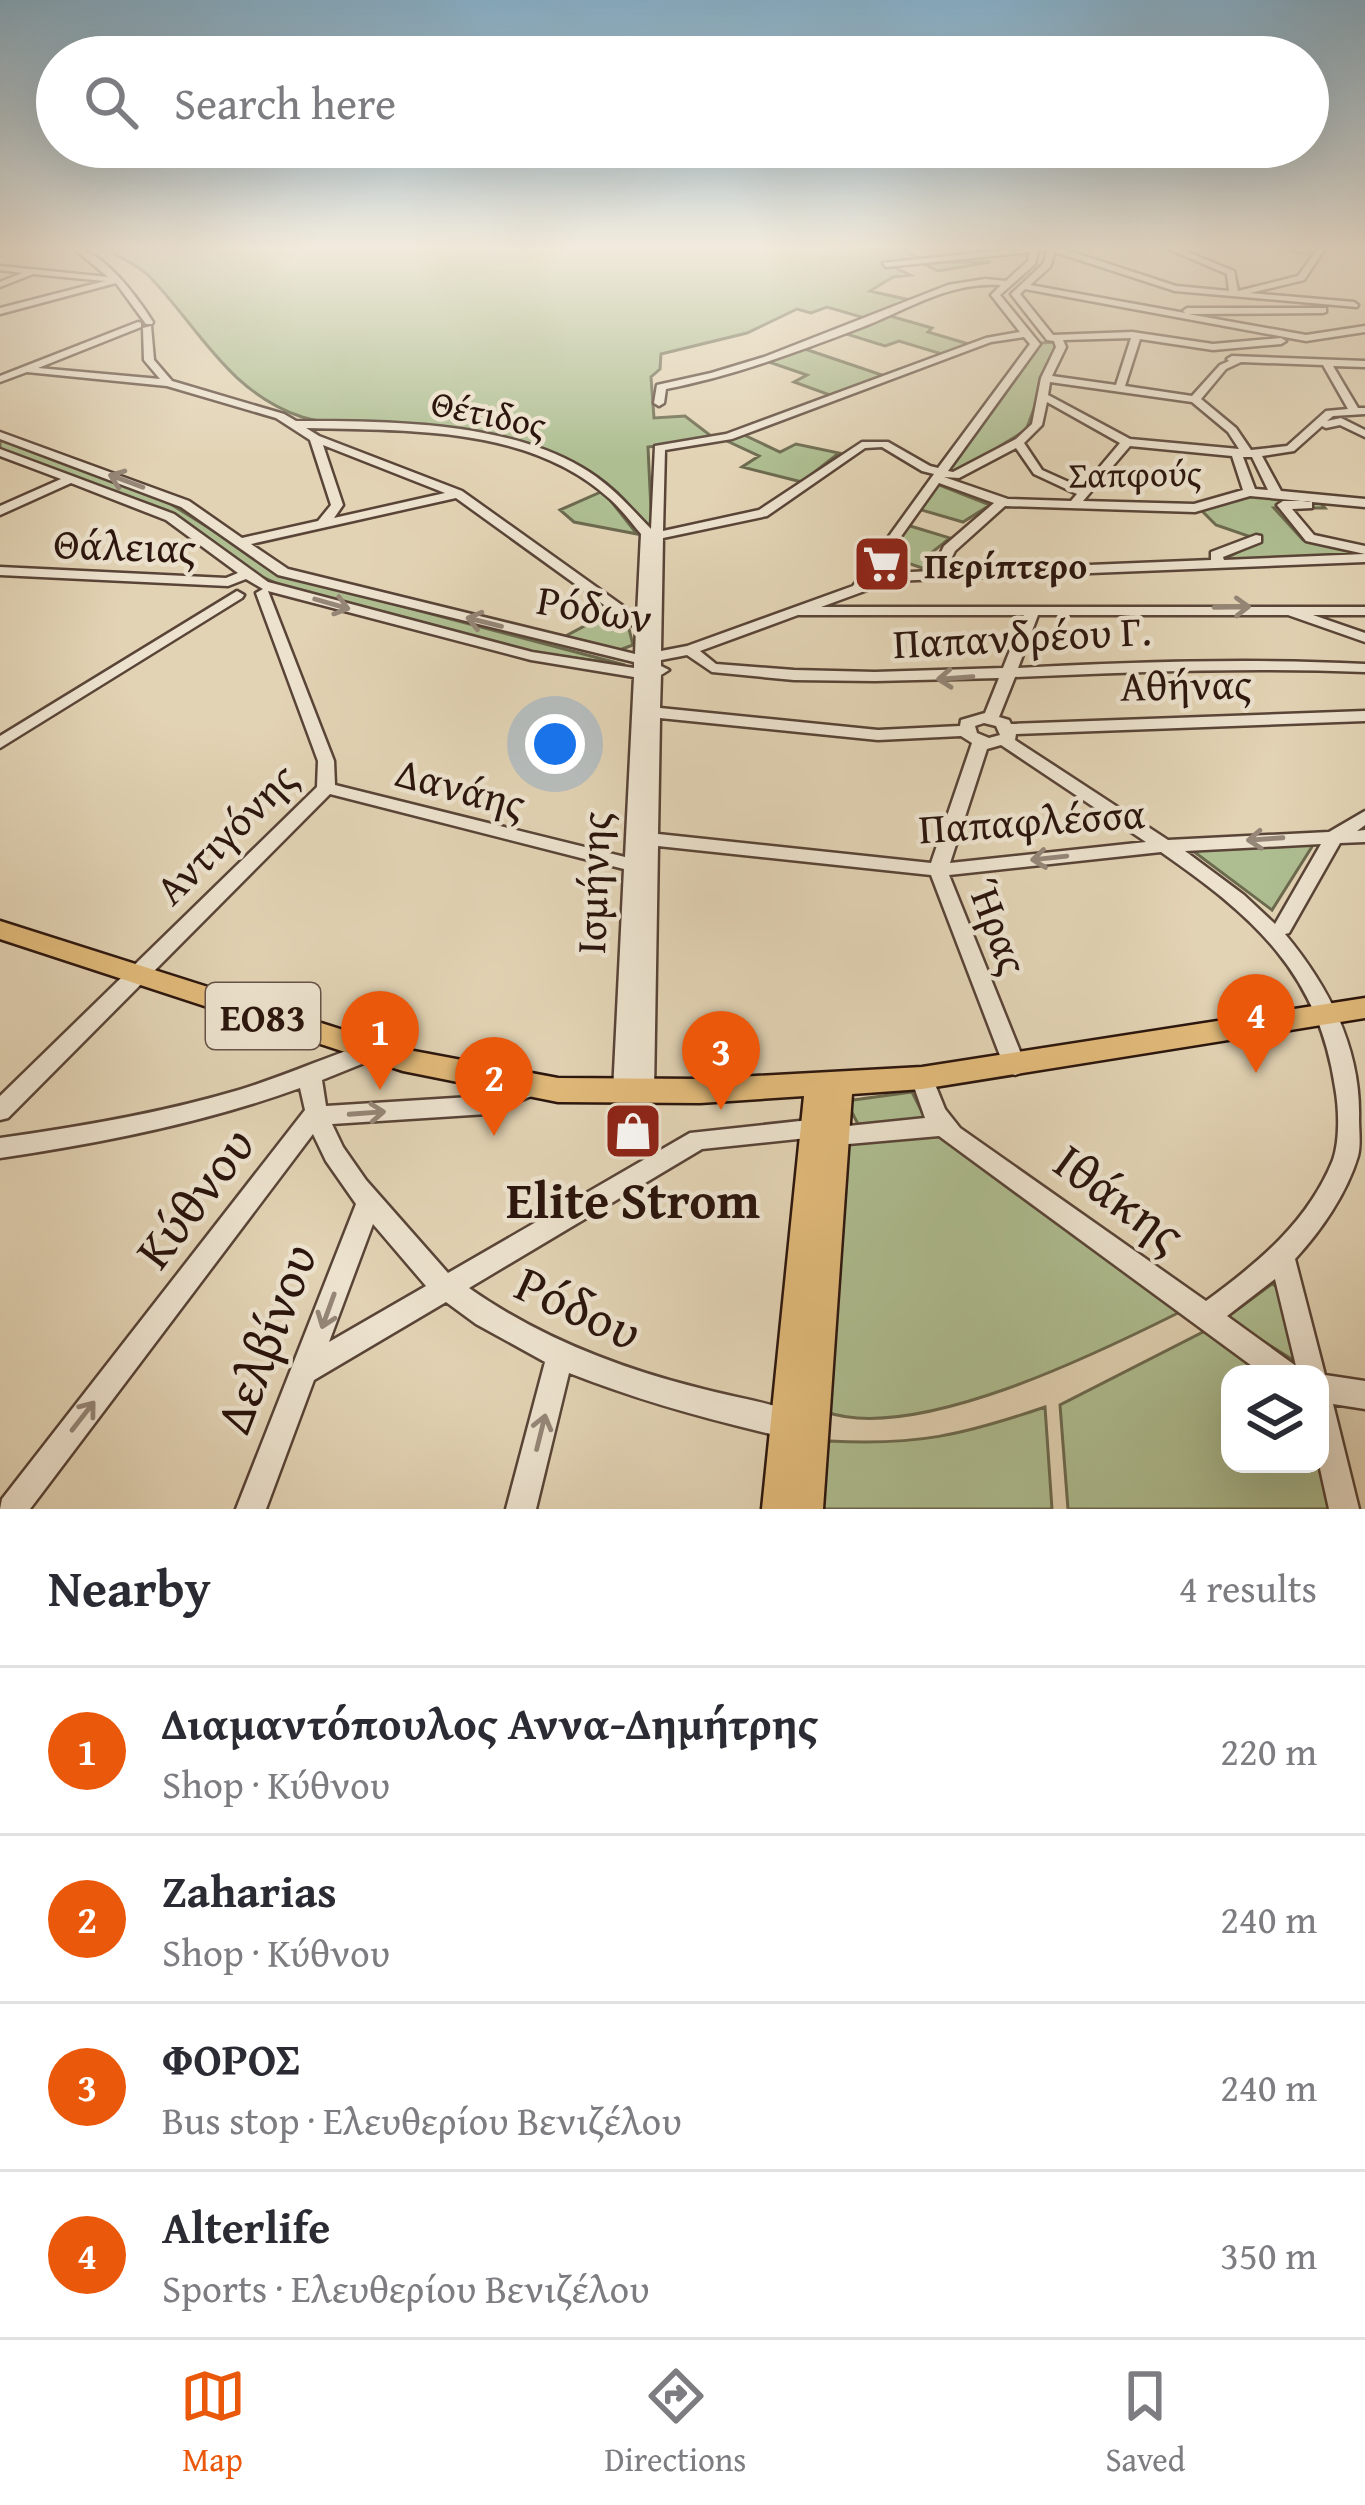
<!DOCTYPE html>
<html lang="en">
<head>
<meta charset="utf-8">
<style>
  :root { --surface:#fff; --page:#f7f7f7; --text:#2b2b33; --muted:#7c7c81; --line:#e1e1e2; --accent:#ea580c }
  body { margin:0; font-family:"Gentium Book Plus",serif; background:var(--page); color:var(--text) }
  .controls { position:absolute; right:36px; bottom:36px; display:grid; overflow:hidden; border-radius:24px; box-shadow:0 12px 48px #0002 }
  .controls button { width:108px; height:108px; display:grid; place-items:center; padding:0; border:0; border-bottom:3px solid var(--line); background:var(--surface); color:var(--text); font:60px sans-serif }
  .you { position:absolute; left:555px; top:744px; width:42px; height:42px; margin:-30px; border:9px solid #fff; border-radius:50%; background:#1a73e8; box-shadow:0 0 0 18px #1a73e833 }
  .badge { display:grid; place-items:center; width:78px; height:78px; border-radius:50%; background:var(--accent); color:#fff; font-size:39px; font-weight:700 }
  .pin { position:absolute; translate:-50% -99px; filter:drop-shadow(0 3px 6px #0008) }
  .pin::after { content:''; position:absolute; top:63px; width:42px; height:36px; background:inherit; clip-path:polygon(0 0,100% 0,50% 100%) }
  .list { margin:0; padding:0; list-style:none }
  h2 { display:flex; justify-content:space-between; align-items:center; height:156px; margin:0; padding:0 48px; font-size:51px }
  h2 small { font-size:39px; font-weight:400; color:var(--muted) }
  .list li { display:grid; grid-template-columns:78px 1fr auto; gap:36px; align-items:center; box-sizing:border-box; height:168px; padding:0 48px; border-top:3px solid var(--line) }
  .list b { display:block; font-size:45px; white-space:nowrap }
  .list p { margin:0; font-size:39px; white-space:nowrap; color:var(--muted) }
  .list em { font-size:39px; font-style:normal; color:var(--muted) }
  .icon { flex:none; width:66px; height:66px; fill:none; stroke:currentColor; stroke-width:2; stroke-linecap:round; stroke-linejoin:round }
  .map { position:relative; flex:none; width:1365px; height:1509px; overflow:hidden }
  .search { position:absolute; background:var(--surface); box-shadow:0 12px 48px #0002; left:36px; right:36px; top:36px; height:132px; display:flex; align-items:center; gap:30px; box-sizing:border-box; padding:0 42px; border-radius:66px; color:var(--muted); font-size:45px }
  .sheet { height:828px; background:var(--surface) }
  nav { display:flex; justify-content:space-around; align-items:center; box-sizing:border-box; height:168px; border-top:3px solid var(--line); background:var(--surface); font-size:33px; color:var(--muted) }
  nav a { display:grid; justify-items:center; gap:6px }
  nav .on { color:var(--accent) }
  .map>svg:first-child { display:block }
  .green { fill:#aebe91; stroke:#6c6a4f; stroke-width:3 }
  .lines { fill:none; stroke-linecap:round; stroke-linejoin:round }
  .minor-casing { stroke:#594437; stroke-width:5 }
  .major-casing { stroke:#2b150d; stroke-width:5 }
  .minor { fill:#ece2ce; fill-rule:evenodd }
  .major { fill:#e1ba7a; fill-rule:evenodd }
  .oneway { stroke:#958677 }
  .labels { text-anchor:middle; dominant-baseline:central; stroke-width:9; stroke-linejoin:round; paint-order:stroke }
  .far-street-label { font-size:36px; fill:#2b150d; stroke:#ece2ce }
  .far-poi-label { font-size:36px; font-weight:bold; fill:#2b150d; stroke:#ece2ce; text-anchor:start }
  .shield { fill:#ece2ce; stroke:#655247; stroke-width:3 }
  .shield-label { font-size:39px; font-weight:bold; fill:#2b150d }
  .street-label { font-size:42px; fill:#2b150d; stroke:#ece2ce }
  .near-street-label { font-size:51px; fill:#2b150d; stroke:#ece2ce }
  .near-poi-label { font-size:51px; font-weight:bold; fill:#2b150d; stroke:#ece2ce }
</style>
</head>
<body>
<div class="map">
<svg width="1365" height="1509" viewBox="0 0 1365 1509">
  <rect width="100%" height="100%" fill="#e2d3b4"/>
  <filter id="stains"><feTurbulence type="fractalNoise" baseFrequency=".00167" numOctaves="4"/><feColorMatrix values="0 0 0 0 .2 0 0 0 0 .09 0 0 0 0 .02 0 0 0 .5 -.17"/></filter>
  <radialGradient id="worn" r=".72"><stop offset=".6" stop-color="#630" stop-opacity="0"/><stop offset="1" stop-color="#630" stop-opacity=".3"/></radialGradient>
  <path class="green" d="M 102,247 L 900,247 L 926,262 L 991,262 L 938,271 L 916,260 L 890,265 L 910,275 L 893,277 L 870,291 L 914,301 L 868,319 L 827,307 L 811,313 L 797,309 L 747,333 L 661,354 L 660,369 L 651,377 L 654,418 L 685,416 L 715,439 L 648,447 L 652,531 L 646,530 C 604,449 487,428 403,424 C 370,423 335,427 302,417 C 228,392 200,329 149,276 C 137,264 117,256 102,247 Z
    M 890,316 L 932,328 L 928,332 L 972,345 L 945,355 L 899,341 L 885,346 L 843,333 Z
    M 1059,342 L 1026,430 L 958,472 L 946,470 L 1040,343 Z
    M 802,348 L 891,378 L 838,398 L 794,382 L 807,375 L 766,361 Z
    M 744,435 L 780,452 L 796,444 L 839,453 L 802,482 L 742,467 L 759,456 L 727,441 Z
    M 0,437 L 158,496 L 284,575 L 625,665 L 510,649 L 285,587 L 253,573 L 181,518 L 0,449 Z
    M 937,484 L 990,505 L 963,522 L 918,509 Z
    M 603,491 L 637,534 L 574,522 L 560,510 Z
    M 1251,495 L 1319,501 L 1325,508 L 1274,508 L 1303,540 L 1365,554 L 1223,560 L 1260,540 L 1216,525 L 1201,510 Z
    M 907,525 L 950,538 L 931,553 L 928,570 L 884,555 Z
    M 609,613 L 628,625 L 633,645 L 614,652 L 560,639 Z
    M 1315,842 L 1272,910 L 1193,851 Z
    M 912,1092 L 926,1120 L 858,1124 L 846,1101 Z
    M 939,1136 L 1180,1312 C 1098,1353 916,1443 826,1412 L 846,1144 Z
    M 1272,1284 L 1281,1289 L 1298,1363 L 1226,1318 Z
    M 1205,1331 L 1269,1374 L 1230,1374 L 1230,1464 L 1318,1464 L 1329,1509 L 1068,1509 L 1060,1405 Z
    M 1045,1407 L 1052,1509 L 818,1509 L 829,1441 C 916,1446 963,1435 1045,1407 Z"/>
  <g class="lines">
    <g class="minor-casing">
      <path id="minor" d="M 72,247 C 103,250 137,297 153,322 L 152,324 L 146,324 L 116,283 L 0,314 L 0,308 L 105,281 L 33,274 L 0,287 L 0,282 L 22,273 L 0,270 L 0,266 L 108,277 Z
        M 1031,247 L 1057,247 L 1176,286 L 1229,291 L 1227,274 L 1164,247 L 1175,247 L 1234,271 L 1238,291 L 1298,276 L 1319,247 L 1326,247 L 1304,280 L 1250,293 L 1354,302 L 1358,305 L 1357,307 L 1175,291 L 1055,252 L 1050,267 L 1030,285 L 1185,313 L 1183,311 L 1187,308 L 1326,308 L 1326,312 L 1323,313 L 1188,314 L 1306,335 L 1365,326 L 1365,332 L 1306,341 L 1025,289 L 1020,294 L 1053,335 L 1132,332 L 1213,344 L 1281,338 L 1286,341 L 1281,344 L 1213,350 L 1140,339 L 1125,386 L 1192,396 L 1220,365 L 1229,361 L 1227,359 L 1232,356 L 1365,361 L 1365,367 L 1333,366 L 1358,408 L 1365,408 L 1365,414 L 1333,416 L 1327,421 L 1341,418 L 1365,430 L 1365,437 L 1340,425 L 1326,428 L 1322,426 L 1294,451 L 1262,456 L 1281,491 L 1365,499 L 1365,507 L 1250,496 L 1195,512 L 1005,506 L 955,551 L 945,571 L 1211,560 L 1211,552 L 1256,535 L 1261,536 L 1261,542 L 1223,557 L 1224,560 L 1365,554 L 1365,562 L 892,581 L 821,607 L 1365,607 L 1365,615 L 1313,615 L 1365,633 L 1365,642 L 1288,615 L 1038,615 L 1018,668 C 1134,662 1249,658 1365,664 L 1365,672 C 1248,667 1132,672 1015,677 L 999,717 L 1009,720 L 1011,724 L 1365,711 L 1365,721 L 1016,734 L 1015,740 L 1168,840 L 1329,832 L 1365,811 L 1365,825 L 1357,831 L 1365,830 L 1365,842 L 1340,843 L 1289,933 L 1285,934 C 1329,987 1361,1048 1359,1119 C 1359,1131 1361,1145 1358,1156 C 1347,1193 1321,1231 1295,1259 L 1325,1375 L 1365,1381 L 1365,1409 L 1333,1404 L 1359,1509 L 1329,1509 L 1319,1464 L 1320,1374 L 1263,1374 L 939,1136 L 837,1145 L 829,1142 L 826,1136 L 702,1149 L 469,1288 C 539,1337 616,1367 699,1388 C 731,1397 767,1401 798,1414 L 802,1424 L 798,1434 L 788,1438 C 713,1421 640,1401 569,1373 L 536,1509 L 506,1509 L 545,1362 L 476,1324 L 446,1302 L 314,1380 L 266,1509 L 236,1509 L 356,1204 L 326,1161 L 313,1134 L 30,1509 L 0,1509 L 2,1499 L 305,1110 L 300,1088 C 203,1123 102,1143 0,1158 L 0,1138 C 80,1127 161,1113 239,1090 C 284,1076 327,1057 371,1042 L 379,1045 L 382,1051 L 379,1057 L 322,1080 L 326,1106 L 486,1096 L 531,1078 L 539,1081 L 542,1087 L 539,1093 L 487,1114 L 332,1124 L 343,1147 L 366,1180 L 448,1273 L 690,1133 L 818,1119 L 826,1122 L 829,1128 L 925,1118 L 911,1078 L 914,1072 L 922,1069 L 930,1072 L 945,1109 L 960,1128 L 1206,1301 C 1258,1263 1308,1222 1333,1160 C 1340,1140 1339,1108 1335,1087 C 1318,972 1253,916 1161,852 L 949,875 L 1026,1066 L 1023,1072 L 1015,1075 L 1007,1072 L 1004,1066 L 931,875 L 658,846 L 654,1092 L 651,1098 L 643,1101 L 634,1095 L 624,1101 L 616,1098 L 613,1092 L 624,869 L 330,794 L 8,1118 L 0,1120 L 0,1096 L 317,787 L 318,761 L 256,593 L 263,589 L 246,579 L 228,586 L 0,575 L 0,567 L 226,578 L 238,573 L 166,520 L 71,483 L 0,515 L 0,506 L 61,479 L 0,456 L 0,449 L 174,514 L 268,582 L 532,652 L 634,668 L 634,662 L 278,575 L 181,507 L 0,439 L 0,432 L 189,501 L 242,538 L 318,521 L 331,505 L 310,440 L 276,418 L 167,386 L 27,372 L 0,382 L 0,376 L 138,322 L 141,323 L 141,327 L 38,368 L 160,379 L 144,360 L 143,328 L 151,326 L 154,360 L 172,381 L 284,414 L 296,421 C 384,421 503,421 581,467 C 609,483 629,506 651,529 L 655,446 L 726,434 L 986,338 L 1020,332 L 991,295 L 1001,285 C 949,281 907,310 860,328 C 797,352 733,376 666,389 L 664,403 L 659,406 L 654,403 L 657,385 L 711,373 L 764,357 L 948,285 L 985,279 L 1006,281 L 1028,261 L 1030,252 L 886,267 L 883,263 ZM 1048,250 L 1043,264 L 1011,294 L 1047,340 L 1054,341 L 1056,347 L 1041,378 L 1032,424 L 1016,439 L 953,472 L 948,471 L 1040,344 L 1000,295 L 1035,264 L 1038,251 ZM 1024,337 L 1030,344 L 938,468 L 930,466 L 888,442 L 862,442 L 759,510 L 663,531 L 665,450 L 732,439 L 991,342 ZM 1131,338 L 1116,385 L 1052,376 L 1066,347 L 1063,340 ZM 1241,362 L 1323,365 L 1348,409 L 1326,411 L 1287,446 L 1251,450 L 1236,428 L 1201,399 L 1226,369 ZM 1050,382 L 1192,402 L 1228,432 L 1239,449 L 1130,439 L 1048,395 ZM 1047,402 L 1120,443 L 1082,488 L 1042,470 L 1024,443 L 1042,425 ZM 306,428 C 407,431 529,425 610,499 C 621,509 631,522 641,534 L 637,616 L 462,491 L 319,436 ZM 323,445 L 445,493 L 334,518 L 343,505 ZM 1130,446 L 1232,456 L 1243,490 L 1194,504 L 1083,501 ZM 882,447 L 922,471 L 934,474 L 853,586 L 687,646 L 661,651 L 663,538 L 767,516 L 865,448 ZM 1016,448 L 1034,474 L 1077,494 L 1071,501 L 1008,499 L 944,477 L 959,478 ZM 1243,457 L 1252,457 L 1268,490 L 1255,489 ZM 939,483 L 994,503 L 944,546 L 932,571 L 890,573 L 870,580 ZM 456,498 L 636,628 L 635,654 L 288,569 L 251,544 ZM 268,591 L 531,660 L 634,677 L 625,857 L 335,785 L 334,761 ZM 798,615 L 1024,615 L 1003,668 L 875,672 L 794,670 L 716,664 L 700,651 ZM 687,655 L 712,672 L 794,680 L 875,681 L 999,678 L 985,713 L 961,720 L 960,726 L 878,730 L 660,708 L 661,675 L 669,670 L 661,666 L 661,660 ZM 660,718 L 878,740 L 961,736 L 972,743 L 931,863 L 658,834 ZM 984,723 L 996,726 L 1000,735 L 989,738 L 977,733 L 975,726 ZM 1001,745 L 1146,842 L 950,863 L 987,749 ZM 1321,844 L 1275,924 L 1244,895 L 1185,851 ZM 373,1224 L 426,1286 L 329,1342 ZM 1275,1279 L 1296,1366 L 1227,1316 Z
        M 1276,247 L 1298,247 L 1310,251 L 1306,253 Z
        M 1308,501 L 1312,502 L 1312,508 L 1292,509 L 1314,535 L 1365,546 L 1365,554 L 1306,541 L 1277,505 L 1283,501 Z
        M 237,591 L 244,595 L 242,598 L 0,748 L 0,736 Z"/>
    </g>
    <g class="major-casing">
      <path id="major" d="M 0,921 L 403,1049 L 558,1078 L 700,1079 L 922,1067 L 1365,998 L 1365,1018 L 922,1089 L 852,1094 L 823,1509 L 762,1509 L 804,1096 L 700,1103 L 558,1102 L 403,1071 L 0,939 Z"/>
    </g>
    <use href="#minor" class="minor"/>
    <use href="#major" class="major"/>
  </g>
  <defs><path id="oneway-shaft" d="M-6 0H5M1.5-3L5.5 0L1.5 3" fill="none" stroke-width="1.6" stroke-linecap="round" stroke-linejoin="round" transform="scale(3)"/></defs>
  <g class="oneway">
    <use href="#oneway-shaft" transform="translate(126 481) rotate(-160)"/>
    <use href="#oneway-shaft" transform="translate(332 604) rotate(16)"/>
    <use href="#oneway-shaft" transform="translate(1232 607) rotate(-1)"/>
    <use href="#oneway-shaft" transform="translate(484 622) rotate(-166)"/>
    <use href="#oneway-shaft" transform="translate(955 678) rotate(176)"/>
    <use href="#oneway-shaft" transform="translate(1265 839) rotate(176)"/>
    <use href="#oneway-shaft" transform="translate(1049 858) rotate(174)"/>
    <use href="#oneway-shaft" transform="translate(367 1113) rotate(-4)"/>
    <use href="#oneway-shaft" transform="translate(328 1311) rotate(110)"/>
    <use href="#oneway-shaft" transform="translate(83 1416) rotate(-52)"/>
    <use href="#oneway-shaft" transform="translate(541 1432) rotate(-76)"/>
  </g>
  <linearGradient id="sky" x2="0" y2="1"><stop stop-color="#87b5d2"/><stop offset="0.54" stop-color="#f2ebdd"/><stop offset="1" stop-color="#f2ebdd" stop-opacity="0"/></linearGradient>
  <rect width="1365" height="459" fill="url(#sky)"/>
  <defs>
    <g id="supermarket-square" transform="scale(3)"><rect x="-9" y="-9" width="18" height="18" rx="4" fill="#8f2418" stroke="#ece2ce"/><path d="M-6-5.5h2.5l.6 2H6L4.5 2H-2.5L-4.4-4H-6ZM-1.5 3.2a1.3 1.3 0 1 0 .1 0ZM3 3.2a1.3 1.3 0 1 0 .1 0Z" fill="#fff"/></g>
    <g id="shop-square" transform="scale(3)"><rect x="-9" y="-9" width="18" height="18" rx="4" fill="#8f2418" stroke="#ece2ce"/><path d="M-5-2.5h2.3a2.7 3.5 0 0 1 5.4 0H5L5.5 6h-11ZM-1.5-2.5h3a1.5 2.3 0 0 0-3 0Z" fill="#fff"/></g>
  </defs>
  <g fill-rule="evenodd">
    <use href="#supermarket-square" x="882" y="564"/>
    <use href="#shop-square" x="633" y="1131"/>
  </g>
  <g class="labels">
    <g class="far-street-label">
      <text transform="translate(489 413) rotate(12)">Θέτιδος</text>
      <text transform="translate(1135 473) rotate(-1)">Σαπφούς</text>
    </g>
    <g class="far-poi-label">
      <text x="924" y="564">Περίπτερο</text>
    </g>
    <rect class="shield" x="206" y="983" width="114" height="66" rx="9"/>
    <g class="shield-label">
      <text x="263" y="1016">ΕΟ83</text>
    </g>
    <g class="street-label">
      <text transform="translate(125 545) rotate(2)">Θάλειας</text>
      <text transform="translate(595 608) rotate(10)">Ρόδων</text>
      <text transform="translate(1022 636) rotate(-3)">Παπανδρέου Γ.</text>
      <text transform="translate(1186 684) rotate(-1)">Αθήνας</text>
      <text transform="translate(461 787) rotate(15)">Δανάης</text>
      <text transform="translate(1032 820) rotate(-4)">Παπαφλέσσα</text>
      <text transform="translate(225 833) rotate(-45)">Αντιγόνης</text>
      <text transform="translate(592 883) rotate(-88)">Ισμήνης</text>
      <text transform="translate(999 926) rotate(69)">Ήρας</text>
    </g>
    <g class="near-street-label">
      <text transform="translate(194 1197) rotate(-53)">Κύθνου</text>
      <text transform="translate(1120 1197) rotate(36)">Ιθάκης</text>
      <text transform="translate(579 1307) rotate(25)">Ρόδου</text>
      <text transform="translate(265 1338) rotate(-69)">Δελβίνου</text>
    </g>
    <g class="near-poi-label">
      <text x="633" y="1199">Elite Strom</text>
    </g>
  </g>
  <rect width="100%" height="100%" filter="url(#stains)"/>
  <rect width="100%" height="100%" fill="url(#worn)"/>
</svg>
<div class="controls">
<button><svg class="icon" aria-label="layers" viewBox="0 0 24 24"><path d="M12 4l9 5-9 5-9-5zM3 14l9 5 9-5"/></svg></button>
</div>
<div class="you"></div>
<div class="pin badge" style="left:380px;top:1090px">1</div>
<div class="pin badge" style="left:494px;top:1136px">2</div>
<div class="pin badge" style="left:721px;top:1110px">3</div>
<div class="pin badge" style="left:1256px;top:1073px">4</div>
<div class="search"><svg class="icon" aria-label="search" viewBox="0 0 24 24"><circle cx="10" cy="10" r="6"/><path d="M15 15l6 6"/></svg>Search here</div>
</div>
<section class="sheet">
<h2>Nearby<small>4 results</small></h2>
<ul class="list">
<li><span class="badge">1</span><div><b>Διαμαντόπουλος Αννα-Δημήτρης</b><p>Shop · Κύθνου</p></div><em>220 m</em></li>
<li><span class="badge">2</span><div><b>Zaharias</b><p>Shop · Κύθνου</p></div><em>240 m</em></li>
<li><span class="badge">3</span><div><b>ΦΟΡΟΣ</b><p>Bus stop · Ελευθερίου Βενιζέλου</p></div><em>240 m</em></li>
<li><span class="badge">4</span><div><b>Alterlife</b><p>Sports · Ελευθερίου Βενιζέλου</p></div><em>350 m</em></li>
</ul>
</section>
<nav>
<a class="on"><svg class="icon" aria-label="map" viewBox="0 0 24 24"><path d="M3 6l6-2 6 2 6-2v14l-6 2-6-2-6 2zM9 4v14M15 6v14"/></svg>Map</a>
<a><svg class="icon" aria-label="directions" viewBox="0 0 24 24"><path d="M12 3l9 9-9 9-9-9zM9 14v-3h6M13 9l2 2-2 2"/></svg>Directions</a>
<a><svg class="icon" aria-label="saved" viewBox="0 0 24 24"><path d="M7 4h10v16l-5-4-5 4z"/></svg>Saved</a>
</nav>
</body>
</html>
